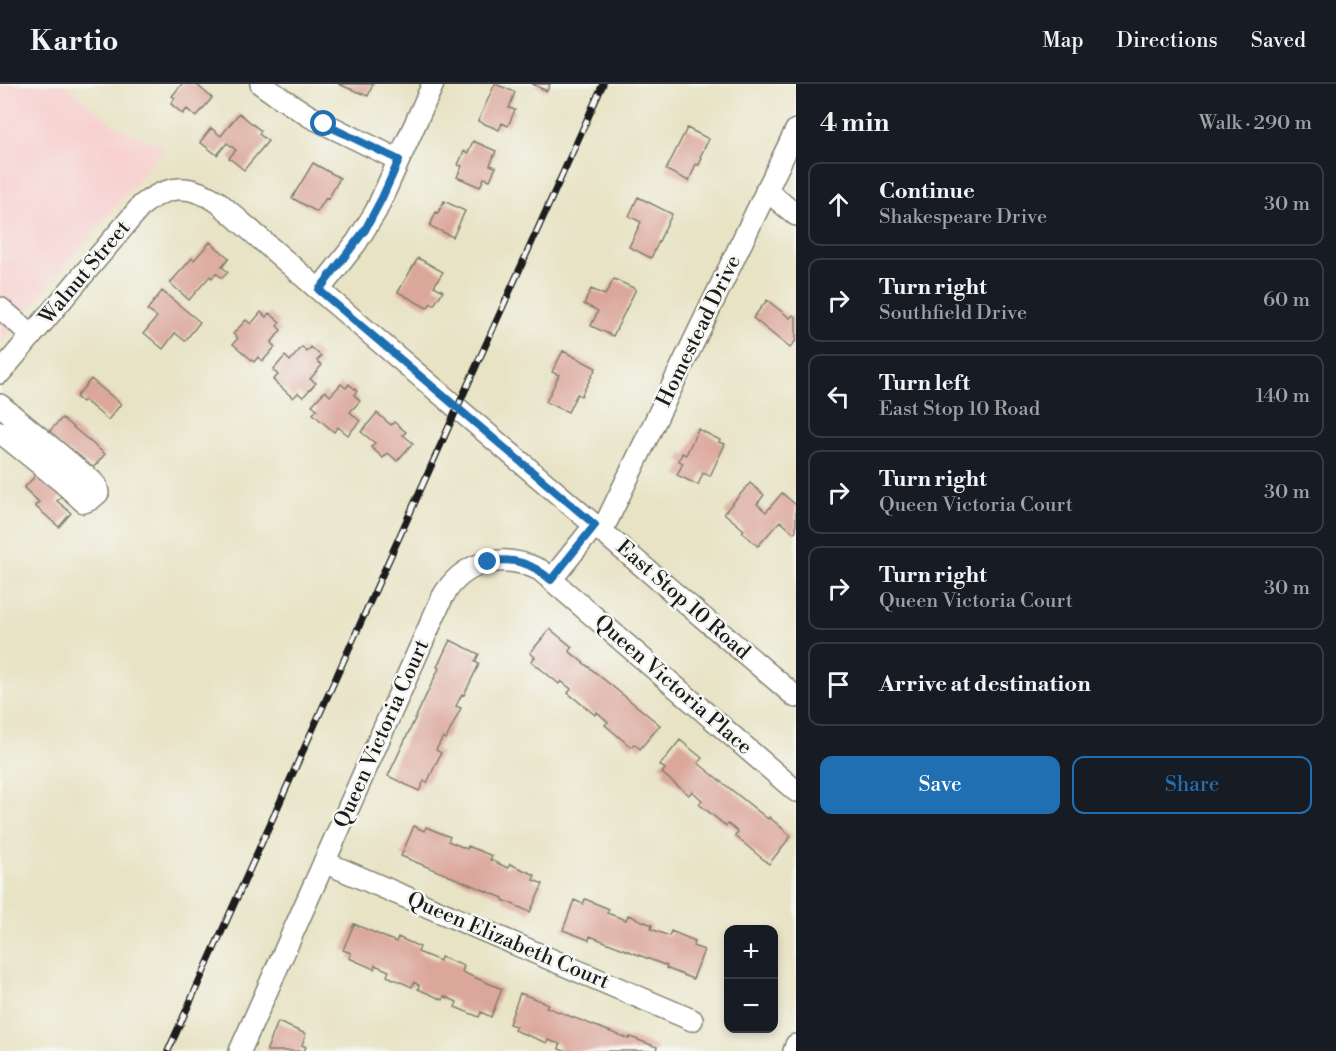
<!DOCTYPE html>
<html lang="en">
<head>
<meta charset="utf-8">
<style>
  :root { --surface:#171b24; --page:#20242c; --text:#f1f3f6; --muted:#9ea1a6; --line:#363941; --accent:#1f6fb2 }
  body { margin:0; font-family:"Libre Bodoni",serif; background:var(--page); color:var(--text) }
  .controls { position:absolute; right:18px; bottom:18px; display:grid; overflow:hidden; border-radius:12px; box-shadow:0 3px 9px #0003 }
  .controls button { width:54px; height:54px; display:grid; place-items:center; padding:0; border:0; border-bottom:2px solid var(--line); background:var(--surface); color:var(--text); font:30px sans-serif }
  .stop { position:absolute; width:18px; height:18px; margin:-14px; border:4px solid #1f6fb2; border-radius:50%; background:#fff }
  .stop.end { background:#1f6fb2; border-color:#fff; box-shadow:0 2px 6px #0008 }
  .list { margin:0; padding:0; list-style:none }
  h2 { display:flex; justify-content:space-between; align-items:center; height:78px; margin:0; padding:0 24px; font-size:26px }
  h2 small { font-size:20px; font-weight:400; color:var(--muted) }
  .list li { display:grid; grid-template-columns:39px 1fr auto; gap:18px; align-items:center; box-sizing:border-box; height:84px; margin:0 12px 12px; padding:0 12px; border:2px solid var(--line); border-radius:12px }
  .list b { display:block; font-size:22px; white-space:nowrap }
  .list p { margin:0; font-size:20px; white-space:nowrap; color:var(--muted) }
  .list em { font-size:20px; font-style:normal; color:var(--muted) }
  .actions { display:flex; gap:12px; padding:18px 24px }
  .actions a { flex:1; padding:14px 0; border:2px solid var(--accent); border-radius:12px; text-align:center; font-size:21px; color:var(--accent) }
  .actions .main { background:var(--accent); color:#fff }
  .icon { flex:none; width:33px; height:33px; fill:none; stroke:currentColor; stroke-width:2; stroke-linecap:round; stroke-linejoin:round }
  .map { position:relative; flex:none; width:796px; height:967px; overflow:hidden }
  header { display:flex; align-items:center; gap:36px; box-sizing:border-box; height:84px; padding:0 30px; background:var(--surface); border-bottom:2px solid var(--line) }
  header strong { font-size:28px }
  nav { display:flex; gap:33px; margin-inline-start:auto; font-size:21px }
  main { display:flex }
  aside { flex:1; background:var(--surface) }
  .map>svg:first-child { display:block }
  .built { fill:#f7d0cf }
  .building { fill:#dca79b }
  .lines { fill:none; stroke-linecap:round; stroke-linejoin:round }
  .minor-casing { stroke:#828070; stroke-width:24 }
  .minor { stroke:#fff; stroke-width:21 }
  .rail-casing { stroke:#1c1c1c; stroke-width:7 }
  .rail { stroke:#f6f6f2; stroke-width:4.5; stroke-dasharray:14; stroke-linecap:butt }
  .route { stroke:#1f6fb2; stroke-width:8 }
  .labels { text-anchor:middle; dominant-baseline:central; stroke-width:5; stroke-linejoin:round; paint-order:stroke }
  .street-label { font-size:21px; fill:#1c1c1c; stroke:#f6f6f2 }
</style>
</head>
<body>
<header>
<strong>Kartio</strong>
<nav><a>Map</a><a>Directions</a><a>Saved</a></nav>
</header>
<main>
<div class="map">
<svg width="796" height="967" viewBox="0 0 796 967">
  <rect width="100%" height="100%" fill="#f6f6f2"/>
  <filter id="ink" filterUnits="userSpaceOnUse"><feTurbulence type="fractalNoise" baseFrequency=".0167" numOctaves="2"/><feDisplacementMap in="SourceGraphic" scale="12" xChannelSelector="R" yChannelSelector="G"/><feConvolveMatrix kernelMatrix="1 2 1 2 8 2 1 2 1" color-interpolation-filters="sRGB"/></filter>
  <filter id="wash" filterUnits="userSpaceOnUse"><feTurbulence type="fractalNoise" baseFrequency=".008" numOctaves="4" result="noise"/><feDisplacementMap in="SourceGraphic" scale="24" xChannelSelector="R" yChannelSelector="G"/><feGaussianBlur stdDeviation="1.35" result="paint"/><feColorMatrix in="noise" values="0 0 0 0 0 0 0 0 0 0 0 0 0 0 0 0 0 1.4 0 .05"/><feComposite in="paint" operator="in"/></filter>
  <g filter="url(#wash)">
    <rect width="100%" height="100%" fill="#e8e3c5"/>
    <path class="built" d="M 0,0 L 64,0 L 112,40 L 165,64 L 0,259 Z"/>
    <g id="blocks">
      <path class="building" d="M 182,0 L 196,0 L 212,14 L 196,33 L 187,25 L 183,30 L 171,20 L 175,14 L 172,12 Z
        M 338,0 L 373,0 L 368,12 Z
        M 495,0 L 515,8 L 509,24 L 515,26 L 508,42 L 502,39 L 499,46 L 478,37 Z
        M 532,0 L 550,0 L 547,7 Z
        M 239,29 L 261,47 L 259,50 L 268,57 L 244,86 L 229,74 L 236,66 L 227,59 L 217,71 L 200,58 L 211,44 L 221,52 Z
        M 687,44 L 709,55 L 700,73 L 702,74 L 699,81 L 696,80 L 689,97 L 666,86 Z
        M 473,57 L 496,67 L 490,81 L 496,83 L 490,96 L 484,94 L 480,103 L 457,93 L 462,82 L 458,81 L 464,67 L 468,69 Z
        M 313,79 L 340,94 L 328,115 L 326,114 L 317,128 L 292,114 Z
        M 638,113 L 672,130 L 651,174 L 629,163 L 641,138 L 629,132 Z
        M 444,117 L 465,127 L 453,153 L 430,142 L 436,128 L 438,129 Z
        M 210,158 L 229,174 L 222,183 L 228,188 L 222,194 L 216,189 L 212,194 L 210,192 L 189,216 L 170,199 L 192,174 L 194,176 Z
        M 418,174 L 443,188 L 434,202 L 443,207 L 434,221 L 431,219 L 427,224 L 398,208 Z
        M 614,195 L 636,205 L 613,252 L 591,242 L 598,227 L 584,220 L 591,205 L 605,211 Z
        M 162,207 L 200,238 L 185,257 L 175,249 L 163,265 L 144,249 L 157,233 L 147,226 Z
        M 767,216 L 790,234 L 793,231 L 796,233 L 796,256 L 790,264 L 753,234 Z
        M 261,228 L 266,233 L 269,229 L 280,238 L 277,242 L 281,246 L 271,259 L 275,263 L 263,277 L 258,273 L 254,278 L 233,260 L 238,254 L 233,250 L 246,236 L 251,240 Z
        M 302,263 L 307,268 L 311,263 L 321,272 L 317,277 L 322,281 L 310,295 L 316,299 L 303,313 L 298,309 L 293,314 L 273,296 L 278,291 L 273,286 L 285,272 L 290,277 Z
        M 563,267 L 596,284 L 581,312 L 577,310 L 568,328 L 546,318 L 559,291 L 552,288 Z
        M 91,295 L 121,320 L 108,336 L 84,316 L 82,318 L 76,313 Z
        M 341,300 L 346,304 L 349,300 L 357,307 L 354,311 L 360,317 L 350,328 L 360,337 L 348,351 L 338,343 L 334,348 L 313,330 L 317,325 L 312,321 L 325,307 L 330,312 Z
        M 377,329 L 391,341 L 394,338 L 406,348 L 403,351 L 413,359 L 397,377 L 388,369 L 383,374 L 371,363 L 375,359 L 361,348 Z
        M 62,334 L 105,370 L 93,384 L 45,352 Z
        M 698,345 L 720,356 L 719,358 L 725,360 L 710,392 L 703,389 L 698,401 L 677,391 L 683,379 L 679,377 L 682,369 L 686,371 Z
        M 37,390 L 64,409 L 57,417 L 71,429 L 59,443 L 35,422 L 39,418 L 24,404 Z
        M 750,399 L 764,411 L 757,420 L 766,428 L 782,409 L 796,421 L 796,447 L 794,449 L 780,437 L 758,462 L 742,448 L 744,446 L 724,429 Z
        M 550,545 L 572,563 L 569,567 L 660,641 L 640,665 L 634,660 L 631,663 L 605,641 L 608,638 L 597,628 L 595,631 L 568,609 L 571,605 L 561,597 L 559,600 L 531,577 L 535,573 L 530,569 Z
        M 450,556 L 479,570 L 475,578 L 479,580 L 464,611 L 462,610 L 456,622 L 461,624 L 446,655 L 443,653 L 436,666 L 441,669 L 427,699 L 424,697 L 419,707 L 388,692 L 439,584 L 437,583 Z
        M 680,656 L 702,674 L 698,679 L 768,735 L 769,733 L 791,752 L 769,780 L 735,752 L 738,748 L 728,740 L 726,742 L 699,720 L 702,716 L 692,707 L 689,711 L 662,689 L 665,685 L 660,681 Z
        M 414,742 L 424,747 L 426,743 L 450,753 L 448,757 L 467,765 L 468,762 L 492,772 L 490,776 L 508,784 L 510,780 L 535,791 L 533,796 L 543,800 L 530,828 L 503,816 L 503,814 L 401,772 Z
        M 585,815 L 609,825 L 607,829 L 626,836 L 628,831 L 652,841 L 651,845 L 669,852 L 671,847 L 695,857 L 693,862 L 704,866 L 693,895 L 666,884 L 667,882 L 590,852 L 589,856 L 563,846 L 574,816 L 583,820 Z
        M 354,840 L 396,858 L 398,853 L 420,863 L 418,868 L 440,877 L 441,873 L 464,882 L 462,888 L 502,905 L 491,933 L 481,928 L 479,933 L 455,923 L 457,918 L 444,912 L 443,916 L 418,905 L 419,901 L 414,898 L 412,903 L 387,892 L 389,887 L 375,881 L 374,885 L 349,874 L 351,869 L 343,866 Z
        M 520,909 L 548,920 L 546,923 L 629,955 L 630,953 L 657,963 L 656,967 L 564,967 L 559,965 L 560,960 L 548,956 L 547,959 L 514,946 L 516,942 L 509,940 Z
        M 278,938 L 306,950 L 302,961 L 306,963 L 304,967 L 267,967 L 267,965 Z"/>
    </g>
  </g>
  <g filter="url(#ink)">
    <use href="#blocks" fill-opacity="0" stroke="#828070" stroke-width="1.5"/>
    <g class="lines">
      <g class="minor-casing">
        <path id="minor" d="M 261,0 L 275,10 L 309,32 L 399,76
          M 766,106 L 796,131
          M 319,206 L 356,159 L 376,127 L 433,0
          M 0,224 L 32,251
          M 0,289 L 142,121 C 169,100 189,100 218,118 L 319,206 L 796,613
          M 0,321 L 92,397 L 97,403 L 98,409 L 91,415 L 84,418 L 61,397 L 0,348
          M 602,447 L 796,46
          M 551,496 L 595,441
          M 324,778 L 692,936
          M 240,967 L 442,514 C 463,476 503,468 540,486 L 796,707
          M 794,967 L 796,961"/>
      </g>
      <use href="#minor" class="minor"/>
      <g class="rail-casing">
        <path id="rail" d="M 168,967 L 603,0"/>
      </g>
      <use href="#rail" class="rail"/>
    </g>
  </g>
  <g class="lines" filter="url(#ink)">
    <path class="route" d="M 324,40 L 399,76 L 382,114 L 365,146 L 319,206 L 595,441 L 551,496 C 532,479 513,473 488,478"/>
  </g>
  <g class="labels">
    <g class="street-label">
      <text transform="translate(85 189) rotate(-50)">Walnut Street</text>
      <text transform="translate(699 247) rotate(-64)">Homestead Drive</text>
      <text transform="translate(683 516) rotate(41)">East Stop 10 Road</text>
      <text transform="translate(673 601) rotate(41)">Queen Victoria Place</text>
      <text transform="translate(382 650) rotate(-66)">Queen Victoria Court</text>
      <text transform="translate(508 857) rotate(23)">Queen Elizabeth Court</text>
    </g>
  </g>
</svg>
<div class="controls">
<button>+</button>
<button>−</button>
</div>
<div class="stop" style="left:324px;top:40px"></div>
<div class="stop end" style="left:488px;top:478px"></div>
</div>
<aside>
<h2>4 min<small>Walk · 290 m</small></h2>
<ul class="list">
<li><svg class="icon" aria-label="ahead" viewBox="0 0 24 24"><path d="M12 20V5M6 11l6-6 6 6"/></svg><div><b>Continue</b><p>Shakespeare Drive</p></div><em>30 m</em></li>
<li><svg class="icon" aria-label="right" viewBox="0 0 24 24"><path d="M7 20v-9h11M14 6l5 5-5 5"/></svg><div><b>Turn right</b><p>Southfield Drive</p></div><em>60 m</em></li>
<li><svg class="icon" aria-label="left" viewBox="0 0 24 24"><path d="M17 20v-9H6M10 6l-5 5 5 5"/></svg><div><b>Turn left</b><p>East Stop 10 Road</p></div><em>140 m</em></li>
<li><svg class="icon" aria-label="right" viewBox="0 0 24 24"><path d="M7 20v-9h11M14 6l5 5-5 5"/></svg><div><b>Turn right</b><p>Queen Victoria Court</p></div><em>30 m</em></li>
<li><svg class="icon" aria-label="right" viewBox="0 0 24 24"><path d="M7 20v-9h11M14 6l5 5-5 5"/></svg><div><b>Turn right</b><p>Queen Victoria Court</p></div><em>30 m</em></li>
<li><svg class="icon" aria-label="arrive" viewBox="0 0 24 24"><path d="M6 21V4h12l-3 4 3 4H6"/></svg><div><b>Arrive at destination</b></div></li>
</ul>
<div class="actions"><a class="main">Save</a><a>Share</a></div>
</aside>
</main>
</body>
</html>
